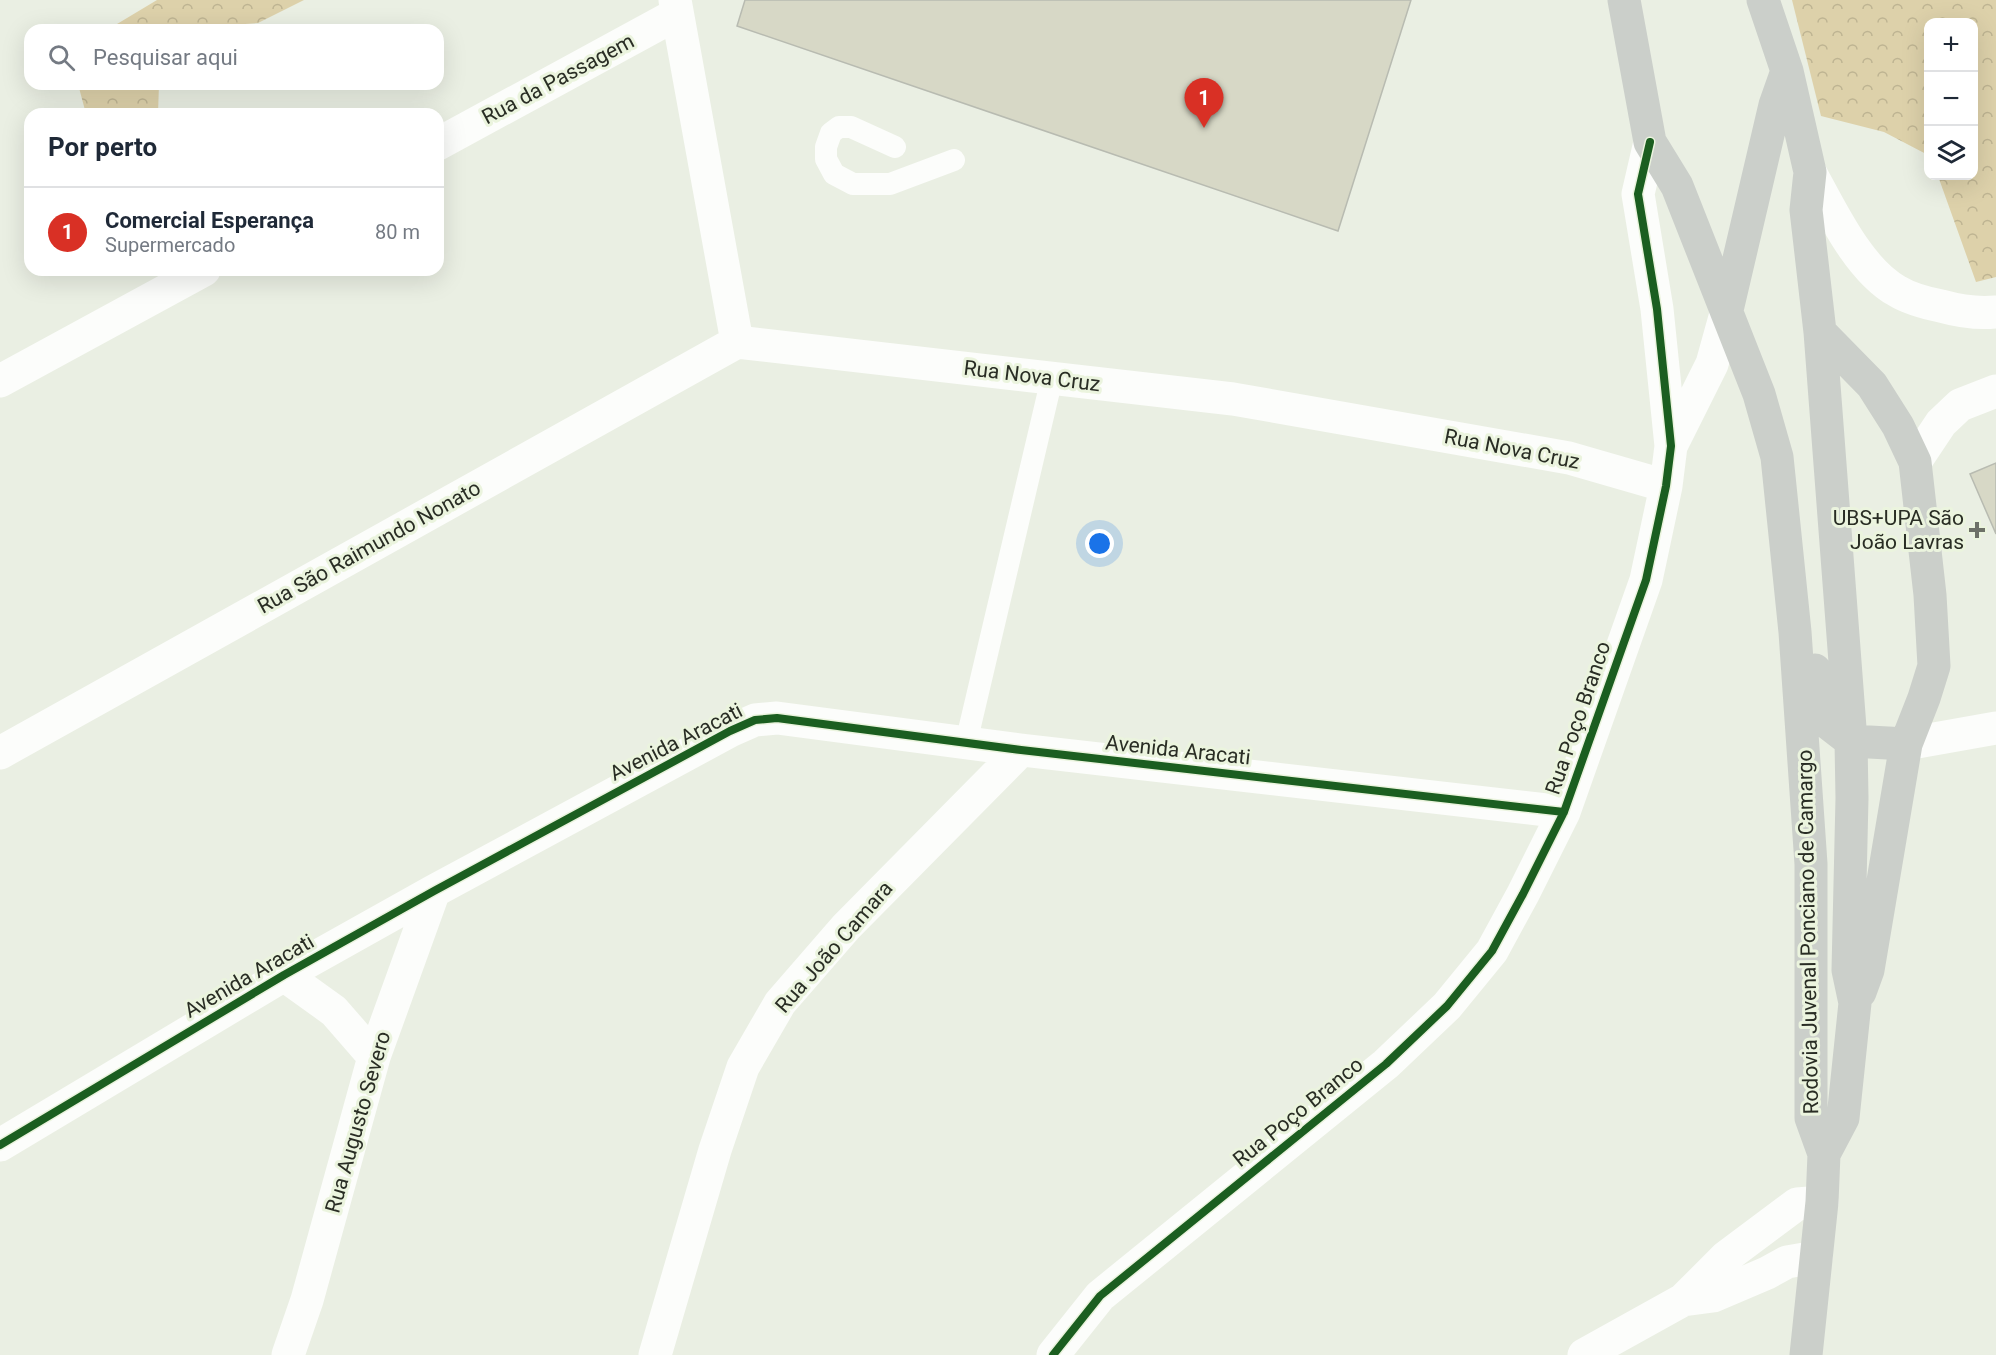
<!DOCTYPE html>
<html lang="pt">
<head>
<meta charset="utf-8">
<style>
  :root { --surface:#fff; --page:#f6f6f7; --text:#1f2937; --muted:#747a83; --line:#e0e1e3; --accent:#d93025 }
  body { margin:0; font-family:Roboto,sans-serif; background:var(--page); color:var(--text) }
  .controls { position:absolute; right:18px; top:18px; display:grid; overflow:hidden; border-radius:12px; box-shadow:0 6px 24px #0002 }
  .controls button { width:54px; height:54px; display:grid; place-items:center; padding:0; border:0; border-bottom:2px solid var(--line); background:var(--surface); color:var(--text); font:30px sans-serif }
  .you { position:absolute; left:1100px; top:544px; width:21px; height:21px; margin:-15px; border:4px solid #fff; border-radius:50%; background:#1a73e8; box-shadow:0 0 0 9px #1a73e833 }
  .badge { display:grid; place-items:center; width:39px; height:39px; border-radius:50%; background:var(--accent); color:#fff; font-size:20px; font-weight:700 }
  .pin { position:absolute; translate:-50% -50px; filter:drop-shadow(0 2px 3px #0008) }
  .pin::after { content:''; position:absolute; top:32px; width:21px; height:18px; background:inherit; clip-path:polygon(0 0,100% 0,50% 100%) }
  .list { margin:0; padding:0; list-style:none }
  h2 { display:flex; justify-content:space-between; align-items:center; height:78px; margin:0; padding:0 24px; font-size:26px }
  h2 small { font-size:20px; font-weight:400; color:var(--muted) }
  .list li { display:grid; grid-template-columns:39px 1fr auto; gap:18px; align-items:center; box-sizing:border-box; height:90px; padding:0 24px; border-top:2px solid var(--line) }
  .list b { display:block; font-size:22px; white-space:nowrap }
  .list p { margin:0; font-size:20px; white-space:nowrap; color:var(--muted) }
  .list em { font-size:20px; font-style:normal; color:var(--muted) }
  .icon { flex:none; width:33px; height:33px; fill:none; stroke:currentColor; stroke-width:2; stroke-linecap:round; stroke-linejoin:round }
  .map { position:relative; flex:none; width:1996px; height:1355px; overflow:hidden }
  .search { position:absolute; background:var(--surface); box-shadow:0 6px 24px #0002; left:24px; top:24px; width:420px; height:66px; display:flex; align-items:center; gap:15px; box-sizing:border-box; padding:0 21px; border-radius:18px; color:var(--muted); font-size:22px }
  .panel { position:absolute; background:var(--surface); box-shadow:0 6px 24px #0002; left:24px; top:108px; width:420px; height:168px; border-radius:18px }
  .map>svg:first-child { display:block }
  .forest { fill:url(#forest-crowns) }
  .building { fill:#d7d8c6; stroke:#b8bbb1; stroke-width:1.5 }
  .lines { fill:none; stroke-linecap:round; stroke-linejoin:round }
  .service { stroke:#fcfdfb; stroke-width:22 }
  .minor { stroke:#fcfdfb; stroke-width:33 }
  .tertiary { stroke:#fcfdfb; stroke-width:33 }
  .secondary { stroke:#cbcfca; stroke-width:33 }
  .cycleway-casing { stroke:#ebf4de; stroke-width:11 }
  .cycleway { stroke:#1b5e20; stroke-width:8 }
  .poi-dot { fill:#6d7167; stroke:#ebf4de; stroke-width:2 }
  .labels { text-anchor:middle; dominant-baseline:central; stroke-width:6; stroke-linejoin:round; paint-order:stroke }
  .street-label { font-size:21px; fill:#292d24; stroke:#ebf4de }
  .poi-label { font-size:21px; fill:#292d24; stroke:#ebf4de; text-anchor:end }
</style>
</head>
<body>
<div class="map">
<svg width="1996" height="1355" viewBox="0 0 1996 1355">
  <defs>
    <pattern id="forest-crowns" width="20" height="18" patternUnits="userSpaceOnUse" patternTransform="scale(1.5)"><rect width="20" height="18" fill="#ddd1aa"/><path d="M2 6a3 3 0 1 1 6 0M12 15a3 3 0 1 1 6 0" fill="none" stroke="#beb492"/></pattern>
  </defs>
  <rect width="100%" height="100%" fill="#eaefe3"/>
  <path class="forest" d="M 157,0 L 304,0 L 258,23 L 201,27 L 198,30 L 107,30 Z
    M 1792,0 L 1996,0 L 1996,277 L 1976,282 L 1938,176 L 1974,176 L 1974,22 L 1928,22 L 1928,155 L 1884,132 L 1821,116 Z
    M 78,84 L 159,84 L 158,114 L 86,114 Z"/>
  <path class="building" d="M 745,0 L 1411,0 L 1338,231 L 737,26 Z
    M 1996,463 L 1996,534 L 1970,474 Z"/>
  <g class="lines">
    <path class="service" d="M 895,147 L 851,127 L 839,127 L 831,133 L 826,147 L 826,159 L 834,174 L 853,184 L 890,184 L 954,160
      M 966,743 L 1052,378"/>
    <path class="minor" d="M 675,0 L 737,342
      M 438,144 L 677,14
      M 737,342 L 1233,399 L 1569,458 L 1666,486
      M 0,381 L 204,270
      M 1671,446 L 1712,364 L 1727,310
      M 1906,744 L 1996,728
      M 0,753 L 737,342
      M 284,975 L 334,1011 L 374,1057
      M 0,1145 L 284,975 L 434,891 L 730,731 L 755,720 L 777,718 L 1021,750 L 1564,812
      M 1683,1300 L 1713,1296 L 1767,1273 L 1787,1262 L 1816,1257
      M 288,1355 L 307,1300 L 374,1057 L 434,891
      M 655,1355 L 715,1150 L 743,1067 L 780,1003 L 846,927 L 1021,750
      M 1053,1355 L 1100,1296 L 1386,1064 L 1447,1006 L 1492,951 L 1523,894 L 1564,812 L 1646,580 L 1666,486 L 1671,446 L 1657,309 L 1638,194 L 1650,142
      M 1584,1355 L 1683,1300 L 1726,1257 L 1797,1204 L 1822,1202"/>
    <path class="tertiary" d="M 1810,172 C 1831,210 1858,269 1897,291 C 1910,299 1926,303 1941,306 C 1959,311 1977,314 1996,312
      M 1915,462 L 1941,423 L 1960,405 L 1996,391"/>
    <path class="secondary" d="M 1624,0 L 1650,142 L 1677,186 L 1759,394 L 1777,457 L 1795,632 L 1811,864 L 1811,1118 L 1824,1154 L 1822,1202 L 1806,1355
      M 1763,0 L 1787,71 L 1810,172 L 1806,210 L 1820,332 L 1851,741 L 1852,798 L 1848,970 L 1855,1003 L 1843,1118 L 1824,1154
      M 1727,310 L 1775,105 L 1787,71
      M 1820,332 L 1872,385 L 1898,426 L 1915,462 L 1930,595 L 1934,666 L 1924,698 L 1906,744 L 1868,970 L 1860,992
      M 1815,670 L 1819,700 L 1829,724 L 1851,741 L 1906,744"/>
    <g class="cycleway-casing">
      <path id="cycleway" d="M 0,1145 L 284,975 L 434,891 L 730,731 L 755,720 L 777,718 L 1021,750 L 1564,812
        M 1053,1355 L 1100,1296 L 1386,1064 L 1447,1006 L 1492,951 L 1523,894 L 1564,812 L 1646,580 L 1666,486 L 1671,446 L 1657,309 L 1638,194 L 1650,142"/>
    </g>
    <use href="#cycleway" class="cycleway"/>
  </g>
  <path class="poi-dot" d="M1974 521h6v6h6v6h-6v6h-6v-6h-6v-6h6z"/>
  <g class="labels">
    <g class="street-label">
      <text transform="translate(558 79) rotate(-28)">Rua da Passagem</text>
      <text transform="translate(1032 376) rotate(7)">Rua Nova Cruz</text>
      <text transform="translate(1512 449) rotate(11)">Rua Nova Cruz</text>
      <text transform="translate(369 547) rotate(-29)">Rua São Raimundo Nonato</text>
      <text transform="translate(1578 718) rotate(-71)">Rua Poço Branco</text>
      <text transform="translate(676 742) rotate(-27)">Avenida Aracati</text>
      <text transform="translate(1178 750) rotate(6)">Avenida Aracati</text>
      <text transform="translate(1808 932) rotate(-91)">Rodovia Juvenal Ponciano de Camargo</text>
      <text transform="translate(834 947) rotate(-49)">Rua João Camara</text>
      <text transform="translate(249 976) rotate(-30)">Avenida Aracati</text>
      <text transform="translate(1298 1112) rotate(-39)">Rua Poço Branco</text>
      <text transform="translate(358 1122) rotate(-74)">Rua Augusto Severo</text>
    </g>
    <g class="poi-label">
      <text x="1964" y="518">UBS+UPA São<tspan x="1964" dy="24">João Lavras</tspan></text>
    </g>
  </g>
</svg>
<div class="controls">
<button>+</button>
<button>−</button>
<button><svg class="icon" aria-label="layers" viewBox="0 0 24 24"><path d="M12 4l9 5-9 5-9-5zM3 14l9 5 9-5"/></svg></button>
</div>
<div class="you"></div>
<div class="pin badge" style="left:1204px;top:128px">1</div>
<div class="search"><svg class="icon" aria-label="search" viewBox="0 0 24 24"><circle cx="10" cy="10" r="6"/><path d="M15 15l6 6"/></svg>Pesquisar aqui</div>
<section class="panel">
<h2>Por perto<small></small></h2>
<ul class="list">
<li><span class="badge">1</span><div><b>Comercial Esperança</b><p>Supermercado</p></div><em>80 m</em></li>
</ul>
</section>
</div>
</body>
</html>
